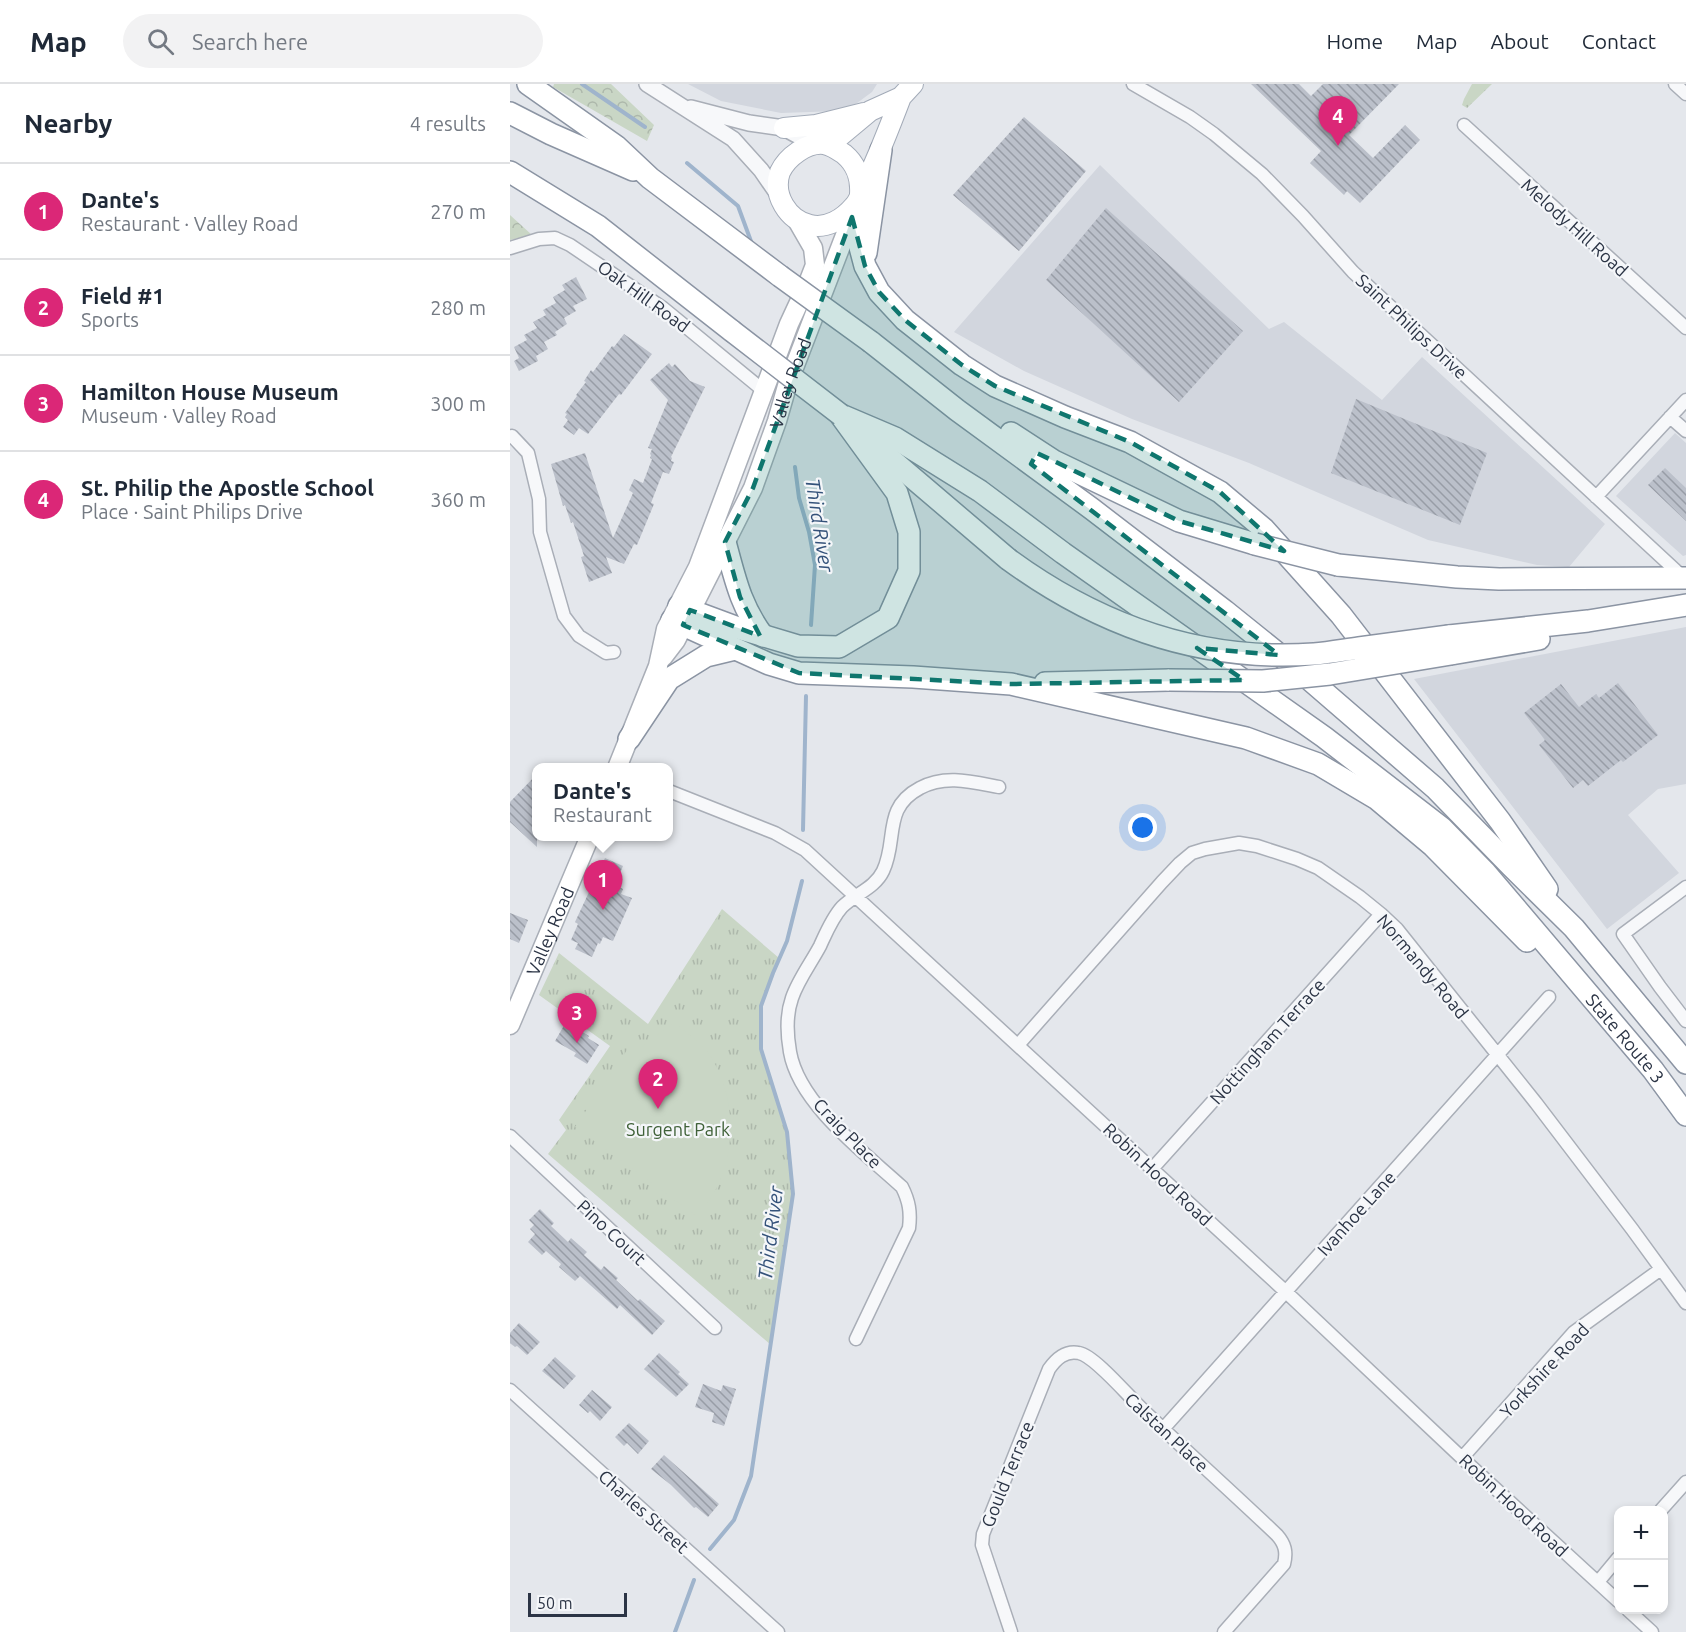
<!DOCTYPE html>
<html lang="en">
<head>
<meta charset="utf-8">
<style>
  :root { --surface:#fff; --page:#f2f2f3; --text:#1f2937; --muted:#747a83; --line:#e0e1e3; --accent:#db2777 }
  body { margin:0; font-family:Ubuntu,sans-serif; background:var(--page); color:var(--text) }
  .controls { position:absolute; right:18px; bottom:18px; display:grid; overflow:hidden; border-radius:12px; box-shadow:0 3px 9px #0003 }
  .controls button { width:54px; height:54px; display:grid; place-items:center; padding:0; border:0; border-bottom:2px solid var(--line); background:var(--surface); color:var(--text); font:30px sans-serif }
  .scale { position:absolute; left:18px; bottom:15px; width:99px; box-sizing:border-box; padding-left:6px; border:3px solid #2b3445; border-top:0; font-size:16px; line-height:21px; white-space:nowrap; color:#2b3445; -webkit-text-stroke:4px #f4f6f9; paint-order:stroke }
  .you { position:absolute; left:633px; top:744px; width:21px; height:21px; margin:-15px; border:4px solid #fff; border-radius:50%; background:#1a73e8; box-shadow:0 0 0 9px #1a73e833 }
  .badge { display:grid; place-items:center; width:39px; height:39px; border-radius:50%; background:var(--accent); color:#fff; font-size:20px; font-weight:700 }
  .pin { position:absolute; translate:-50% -50px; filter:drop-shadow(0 2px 3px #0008) }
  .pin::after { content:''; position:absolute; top:32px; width:21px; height:18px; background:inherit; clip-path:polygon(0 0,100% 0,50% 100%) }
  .popup { position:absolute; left:22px; top:679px; width:141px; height:78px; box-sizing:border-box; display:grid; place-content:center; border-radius:12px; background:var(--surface); filter:drop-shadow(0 2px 4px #0005); font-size:20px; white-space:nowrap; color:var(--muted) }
  .popup b { font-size:22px; color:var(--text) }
  .popup::after { content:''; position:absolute; left:50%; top:100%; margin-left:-12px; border:12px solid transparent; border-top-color:var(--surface) }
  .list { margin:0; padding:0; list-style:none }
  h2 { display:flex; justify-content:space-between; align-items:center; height:78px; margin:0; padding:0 24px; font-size:26px }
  h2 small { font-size:20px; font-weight:400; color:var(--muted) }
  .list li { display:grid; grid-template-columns:39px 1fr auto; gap:18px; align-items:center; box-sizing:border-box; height:96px; padding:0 24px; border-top:2px solid var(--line) }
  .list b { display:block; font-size:22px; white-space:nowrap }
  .list p { margin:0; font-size:20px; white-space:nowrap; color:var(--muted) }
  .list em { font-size:20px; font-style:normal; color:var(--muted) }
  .icon { flex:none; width:33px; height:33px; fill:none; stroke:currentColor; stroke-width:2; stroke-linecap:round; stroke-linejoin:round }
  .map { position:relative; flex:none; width:1176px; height:1548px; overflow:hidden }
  header { display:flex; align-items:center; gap:36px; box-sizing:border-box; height:84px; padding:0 30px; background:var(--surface); border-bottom:2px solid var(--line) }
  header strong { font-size:28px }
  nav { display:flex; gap:33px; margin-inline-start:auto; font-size:21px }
  .search { width:420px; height:54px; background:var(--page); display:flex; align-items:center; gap:15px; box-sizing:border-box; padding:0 21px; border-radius:33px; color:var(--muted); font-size:22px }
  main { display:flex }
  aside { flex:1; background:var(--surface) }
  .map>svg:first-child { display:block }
  .built { fill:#d2d6de }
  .forest { fill:url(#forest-crowns) }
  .park { fill:url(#park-tufts) }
  .pitch { fill:#c9d6c5 }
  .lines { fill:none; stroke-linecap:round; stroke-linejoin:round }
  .stream { stroke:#9fb4cc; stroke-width:4 }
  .building { fill:url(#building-back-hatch) }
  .minor-casing { stroke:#a9aeb7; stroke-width:15 }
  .tertiary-casing { stroke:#a9aeb7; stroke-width:18 }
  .secondary-casing { stroke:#a9aeb7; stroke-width:21 }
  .primary-casing { stroke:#a3abb8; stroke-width:22 }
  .trunk-casing { stroke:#8b94a3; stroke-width:24 }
  .minor { stroke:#f7f8fa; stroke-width:12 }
  .tertiary { stroke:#f7f8fa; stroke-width:15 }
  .secondary { stroke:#fff; stroke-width:18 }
  .primary { stroke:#fff; stroke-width:20 }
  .trunk { stroke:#fff; stroke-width:21 }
  .trunk-bridge-casing { stroke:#8b94a3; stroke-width:24; stroke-linecap:butt }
  .trunk-bridge { stroke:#fff; stroke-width:21 }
  .marked { fill:#0f766e; fill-opacity:0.2; stroke:#0f766e; stroke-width:4.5; stroke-dasharray:12 8; stroke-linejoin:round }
  .labels { text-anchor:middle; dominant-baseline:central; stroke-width:4.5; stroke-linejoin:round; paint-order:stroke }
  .street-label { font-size:18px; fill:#2b3445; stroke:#f4f6f9 }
  .park-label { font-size:18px; fill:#3f6138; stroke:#f4f6f9 }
  .water-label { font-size:20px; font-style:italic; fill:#34527a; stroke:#f4f6f9 }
</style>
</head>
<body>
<header>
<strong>Map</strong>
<div class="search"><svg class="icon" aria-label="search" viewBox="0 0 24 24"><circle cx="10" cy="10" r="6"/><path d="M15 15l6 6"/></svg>Search here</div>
<nav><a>Home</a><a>Map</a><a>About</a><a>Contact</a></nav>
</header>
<main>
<aside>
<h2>Nearby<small>4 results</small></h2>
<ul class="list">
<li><span class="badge">1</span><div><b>Dante's</b><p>Restaurant · Valley Road</p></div><em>270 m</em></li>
<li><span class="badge">2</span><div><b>Field #1</b><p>Sports</p></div><em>280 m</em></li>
<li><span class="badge">3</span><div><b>Hamilton House Museum</b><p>Museum · Valley Road</p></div><em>300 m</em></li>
<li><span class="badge">4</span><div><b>St. Philip the Apostle School</b><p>Place · Saint Philips Drive</p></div><em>360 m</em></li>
</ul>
</aside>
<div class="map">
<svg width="1176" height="1548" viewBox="0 0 1176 1548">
  <defs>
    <pattern id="forest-crowns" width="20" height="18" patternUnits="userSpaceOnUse" patternTransform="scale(1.5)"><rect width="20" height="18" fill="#c9d6c5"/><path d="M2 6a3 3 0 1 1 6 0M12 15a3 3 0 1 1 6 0" fill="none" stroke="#adb8ab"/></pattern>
    <pattern id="park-tufts" width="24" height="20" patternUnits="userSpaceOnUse" patternTransform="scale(1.5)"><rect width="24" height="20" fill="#c9d6c5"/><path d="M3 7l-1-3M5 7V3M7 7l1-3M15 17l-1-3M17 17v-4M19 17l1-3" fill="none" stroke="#adb8ab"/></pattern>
    <pattern id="building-back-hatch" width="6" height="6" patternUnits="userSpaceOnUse" patternTransform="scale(1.5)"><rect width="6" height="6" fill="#bbc0ca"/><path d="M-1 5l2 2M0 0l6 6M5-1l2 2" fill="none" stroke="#989da6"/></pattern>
  </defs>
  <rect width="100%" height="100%" fill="#e4e7ec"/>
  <path class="built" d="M 178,0 L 367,0 L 362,8 L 343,22 L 329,27 L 271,29 L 211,17 Z
    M 590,81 L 759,245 L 774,238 L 872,316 L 912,273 L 1095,440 L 1059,483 L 1027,481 L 918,456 L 739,379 L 622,335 L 514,287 L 444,248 Z
    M 1165,349 L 1176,359 L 1176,471 L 1173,472 L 1106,412 Z
    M 1176,543 L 1176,700 L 1148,705 L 1118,731 L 1169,789 L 1097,845 L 904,595 Z"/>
  <path class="forest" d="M 44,0 L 101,0 L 144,41 L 137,57 L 43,3 Z
    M 0,131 L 22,151 L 0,156 Z"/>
  <path class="park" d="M 962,0 L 982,0 L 957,24 L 952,21 L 954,15 Z
    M 212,825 L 269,874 L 251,922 L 251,965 L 277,1048 L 283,1110 L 261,1261 L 38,1070 L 56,1046 L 49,1036 L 100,962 L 29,911 L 49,869 L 138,940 Z"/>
  <path class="pitch" d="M 165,938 C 177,951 192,957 201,973 C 227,1015 227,1073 201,1114 C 197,1120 190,1126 185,1131 L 65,1043 L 119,963 L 131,963 Z"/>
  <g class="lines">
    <path class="stream" d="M 72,0 L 135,43
      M 177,79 L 228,122 L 242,160
      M 285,383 L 289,414 L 299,448 L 305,481 L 301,541
      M 293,746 L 296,612
      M 200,1465 L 224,1436 L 241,1392 L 283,1110 L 277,1048 L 251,965 L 251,922 L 263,889 L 277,857 L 292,797
      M 165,1548 L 184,1496"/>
  </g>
  <path class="building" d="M 741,0 L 789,0 L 801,12 L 813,0 L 889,0 L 839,51 L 863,74 L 895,41 L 910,56 L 850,119 L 837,107 L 834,111 L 800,79 L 811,67 Z
    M 514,33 L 576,87 L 509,167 L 443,111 Z
    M 596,124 L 733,247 L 669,318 L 536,196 Z
    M 66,193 L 77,215 L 63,222 L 66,227 L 54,234 L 57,240 L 45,248 L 47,251 L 34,258 L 38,265 L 26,272 L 28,277 L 9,287 L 4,277 L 9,274 L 4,263 L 17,256 L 14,251 L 27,244 L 23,238 L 36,231 L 33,226 L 46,219 L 43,213 L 55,206 L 52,201 Z
    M 114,250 L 142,270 L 111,311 L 109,310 L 78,350 L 69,344 L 64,351 L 53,343 L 58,336 L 55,333 L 57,330 L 55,329 L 67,312 L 66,311 L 76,298 L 74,297 L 81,286 L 83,288 L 102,262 L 104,263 Z
    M 159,279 L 162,283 L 165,280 L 180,297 L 195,303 L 161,373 L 162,374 L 161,377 L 164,378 L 159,390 L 153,388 L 141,419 L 144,420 L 127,461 L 124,460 L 114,480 L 96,473 L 102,489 L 79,498 L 71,473 L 74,472 L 63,438 L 61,439 L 55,421 L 53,422 L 41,380 L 75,369 L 103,454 L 123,409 L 119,406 L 124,395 L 133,399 L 142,375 L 140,374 L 141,371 L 140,370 L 142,365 L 138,364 L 158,316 L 140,296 Z
    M 846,315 L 977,369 L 950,441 L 821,389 Z
    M 1155,384 L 1176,404 L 1176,437 L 1138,401 Z
    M 1108,599 L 1148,651 L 1113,678 L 1111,676 L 1078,702 L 1073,696 L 1063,704 L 1029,661 L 1035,656 L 1014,629 L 1051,600 L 1069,623 L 1086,610 L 1089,614 Z
    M 27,690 L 27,763 L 0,738 L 0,718 Z
    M 95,774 L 113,782 L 105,801 L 113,805 L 111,810 L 122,814 L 103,857 L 93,853 L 90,860 L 88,859 L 82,873 L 65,865 L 68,859 L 61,856 L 68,840 L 65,838 Z
    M 0,829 L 18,836 L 9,859 L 0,855 Z
    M 56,938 L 79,952 L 78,954 L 89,961 L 77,980 L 64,972 L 66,969 L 45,957 Z
    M 30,1125 L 44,1139 L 41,1142 L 58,1158 L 61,1154 L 77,1168 L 74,1171 L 91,1186 L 94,1182 L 108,1194 L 106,1196 L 128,1217 L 130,1215 L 155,1237 L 142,1251 L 110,1221 L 107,1225 L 70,1192 L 65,1197 L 49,1183 L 51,1180 L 36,1167 L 32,1171 L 18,1158 L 25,1150 L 20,1145 L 24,1141 L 19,1136 Z
    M 9,1239 L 30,1258 L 17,1271 L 7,1262 L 5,1263 L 0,1259 L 0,1249 Z
    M 149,1269 L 170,1288 L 168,1290 L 179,1300 L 166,1313 L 134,1285 Z
    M 45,1273 L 66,1292 L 54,1305 L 32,1287 Z
    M 193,1300 L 211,1307 L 213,1301 L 226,1305 L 214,1342 L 202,1338 L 204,1329 L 185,1323 Z
    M 82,1306 L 102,1323 L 90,1337 L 80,1327 L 78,1329 L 69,1321 Z
    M 119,1339 L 139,1357 L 128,1370 L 117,1359 L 114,1362 L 105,1353 Z
    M 154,1371 L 209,1420 L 198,1433 L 186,1423 L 184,1424 L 161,1401 L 141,1385 Z"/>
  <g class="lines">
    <g class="minor-casing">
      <path id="minor" d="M 623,0 L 680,33 L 704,50 L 752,90 L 793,132 L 843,188 L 1174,494
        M 1165,0 L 1176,10
        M 954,41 L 1176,244
        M 0,164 L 29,155 L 45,154 L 60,161 L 153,224 L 254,307
        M 1160,333 L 1176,347
        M 2,352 L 18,369 L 29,415 L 30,448 L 54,532 L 69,552 L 96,569 L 104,568
        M 1086,413 L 1176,316
        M 159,707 L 265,749 L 295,766 L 776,1208 L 952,1374 L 1108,1517
        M 1176,803 L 1113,850 L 1150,903 L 1176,937
        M 508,961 L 652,798 L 670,779 L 682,769 L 695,765 L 729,759 L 747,762 L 787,775 L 808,784 L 850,813 L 871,830 L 887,845 L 1026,1019 L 1122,1145 L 1176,1219
        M 0,1052 L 205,1244
        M 642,1085 L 871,830
        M 346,1255 L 399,1144 C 401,1128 399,1117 392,1103 C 355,1069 289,1020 280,968 C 277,951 276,931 282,914 C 288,896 301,879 310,862 C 316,849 322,834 332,823 C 345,810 365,804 373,787 C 388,756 372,724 410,704 C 435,690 463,698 489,703
        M 0,1306 L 268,1548
        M 653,1345 L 1039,913
        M 952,1374 L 1064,1248 L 1151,1185
        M 1151,1426 L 1176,1398
        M 1088,1498 L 1108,1474
        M 1118,1526 L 1142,1548
        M 501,1548 L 472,1461 L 473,1450 L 539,1285 C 546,1275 555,1266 569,1269 C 585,1272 619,1313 633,1326 C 677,1368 723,1409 767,1451 C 775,1460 777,1468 774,1480 L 714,1548"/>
    </g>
    <g class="tertiary-casing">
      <path id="tertiary" d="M 137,0 L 223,55 L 251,86 L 269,112
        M 181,24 L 239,39 L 274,44 L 305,61"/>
    </g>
    <g class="secondary-casing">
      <g id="secondary">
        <path id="s1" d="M 153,573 L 166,556 L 243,404 L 267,337 L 277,302 L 344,128"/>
        <path d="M 107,684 L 148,582 L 156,545 L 188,483 L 279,240 L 298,199 L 305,181 L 303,164 L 288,138"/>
        <path id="s2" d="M 0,941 L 80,752"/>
      </g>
    </g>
    <g class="primary-casing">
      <path id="primary" d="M 274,44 L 306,41 L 354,29
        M 314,60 L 330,52 L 360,27 L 391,13 L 403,0
        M 350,110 C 351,94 347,81 334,70 C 328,66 321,61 314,60 C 297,58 277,73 270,88 C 262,111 278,136 300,141 C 317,145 333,135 344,122 C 350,116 352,105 356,98 C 369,70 380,42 391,13"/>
    </g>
    <g class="trunk-casing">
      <g id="trunk">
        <path d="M 18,0 L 106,62 L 140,94 L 270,192"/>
        <path d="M 0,29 L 41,50 L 123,86"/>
        <path d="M 0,88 L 88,142 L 222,247"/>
        <path d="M 342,133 L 355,182 L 369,208 L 395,236 L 452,281 L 485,302 L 555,333 L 620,358 L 710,408 L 754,445 L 831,531 L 990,737 L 1037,805"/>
        <path d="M 356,169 L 371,66"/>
        <path d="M 361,258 L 447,326 L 582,425 L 715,527 L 792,589 L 925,704 L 1001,782 L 1064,844 L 1176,979"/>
        <path id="s3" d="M 331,331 L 385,354 L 470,407 L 553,469 L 814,653 L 932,744 L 975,788 L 1143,986 L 1176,1031"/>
        <path d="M 501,349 L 544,377 L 669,437 L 745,460"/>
        <path d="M 363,360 L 498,475"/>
        <path d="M 215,458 C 225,494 230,521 253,552"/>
        <path d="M 828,481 L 947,493 L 989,495 L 1176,494"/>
        <path d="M 169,522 L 231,545 L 288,562 L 329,563 L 378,534 L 399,487 L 399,448 L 387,409 L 331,332"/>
        <path d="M 162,536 L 259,580 L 289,589 L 403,593 L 501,600 L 736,654 L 808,680 L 867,715 L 923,762 L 1017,857"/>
        <path d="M 939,552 L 1078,537 L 1176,521"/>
        <path d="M 941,570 L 1029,555"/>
        <path d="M 535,599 L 659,596"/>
        <path d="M 119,655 L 159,595 L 196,572 L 225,565"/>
      </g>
    </g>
    <use href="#minor" class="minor"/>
    <use href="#tertiary" class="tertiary"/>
    <use href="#secondary" class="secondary"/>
    <use href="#primary" class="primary"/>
    <use href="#trunk" class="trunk"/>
    <g class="trunk-bridge-casing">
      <path id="trunk-bridge" d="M 270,192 L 361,258
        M 222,247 L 331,331
        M 745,460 L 828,481
        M 498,475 C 588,541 691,578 804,570 C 819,569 834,566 849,564 C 879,560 909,556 939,552
        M 659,596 L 753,597 L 820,590 L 941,570"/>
    </g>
    <use href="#trunk-bridge" class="trunk-bridge"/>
  </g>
  <path class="marked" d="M 342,133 L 355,182 L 369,208 L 395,236 L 452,281 L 485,302 L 620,358 L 710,408 L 774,467 L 669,437 L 527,369 L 521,380 L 769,571 L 687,564 L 734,596 L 501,600 L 289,589 L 173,541 L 180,526 L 250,552 L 230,513 L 215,458 L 243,404 Z"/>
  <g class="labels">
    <g class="street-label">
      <text transform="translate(1065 143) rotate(42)">Melody Hill Road</text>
      <text transform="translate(134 212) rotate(36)">Oak Hill Road</text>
      <text transform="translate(902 242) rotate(43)">Saint Philips Drive</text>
      <text stroke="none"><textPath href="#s1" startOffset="303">Valley Road</textPath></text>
      <text stroke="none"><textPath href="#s2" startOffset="102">Valley Road</textPath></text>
      <text transform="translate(913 882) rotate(50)">Normandy Road</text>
      <text stroke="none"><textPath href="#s3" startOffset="1010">State Route 3</textPath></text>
      <text transform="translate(757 957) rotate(-48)">Nottingham Terrace</text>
      <text transform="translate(338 1049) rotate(46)">Craig Place</text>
      <text transform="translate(648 1090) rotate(43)">Robin Hood Road</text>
      <text transform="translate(846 1129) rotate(-48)">Ivanhoe Lane</text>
      <text transform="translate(102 1148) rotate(43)">Pino Court</text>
      <text transform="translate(1034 1286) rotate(-47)">Yorkshire Road</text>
      <text transform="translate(657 1348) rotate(43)">Calstan Place</text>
      <text transform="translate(497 1390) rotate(-68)">Gould Terrace</text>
      <text transform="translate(1004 1421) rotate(43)">Robin Hood Road</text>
      <text transform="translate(134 1427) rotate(42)">Charles Street</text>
    </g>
    <g class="park-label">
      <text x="168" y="1045">Surgent Park</text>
    </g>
    <g class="water-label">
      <text transform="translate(310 441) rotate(81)">Third River</text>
      <text transform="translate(260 1149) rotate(-83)">Third River</text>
    </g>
  </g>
</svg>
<div class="controls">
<button>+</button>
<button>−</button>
</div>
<div class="scale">50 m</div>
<div class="you"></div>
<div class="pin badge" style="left:93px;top:826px">1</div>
<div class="popup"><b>Dante's</b>Restaurant</div>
<div class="pin badge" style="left:148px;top:1025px">2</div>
<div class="pin badge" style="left:67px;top:959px">3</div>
<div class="pin badge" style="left:828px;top:62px">4</div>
</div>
</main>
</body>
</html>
